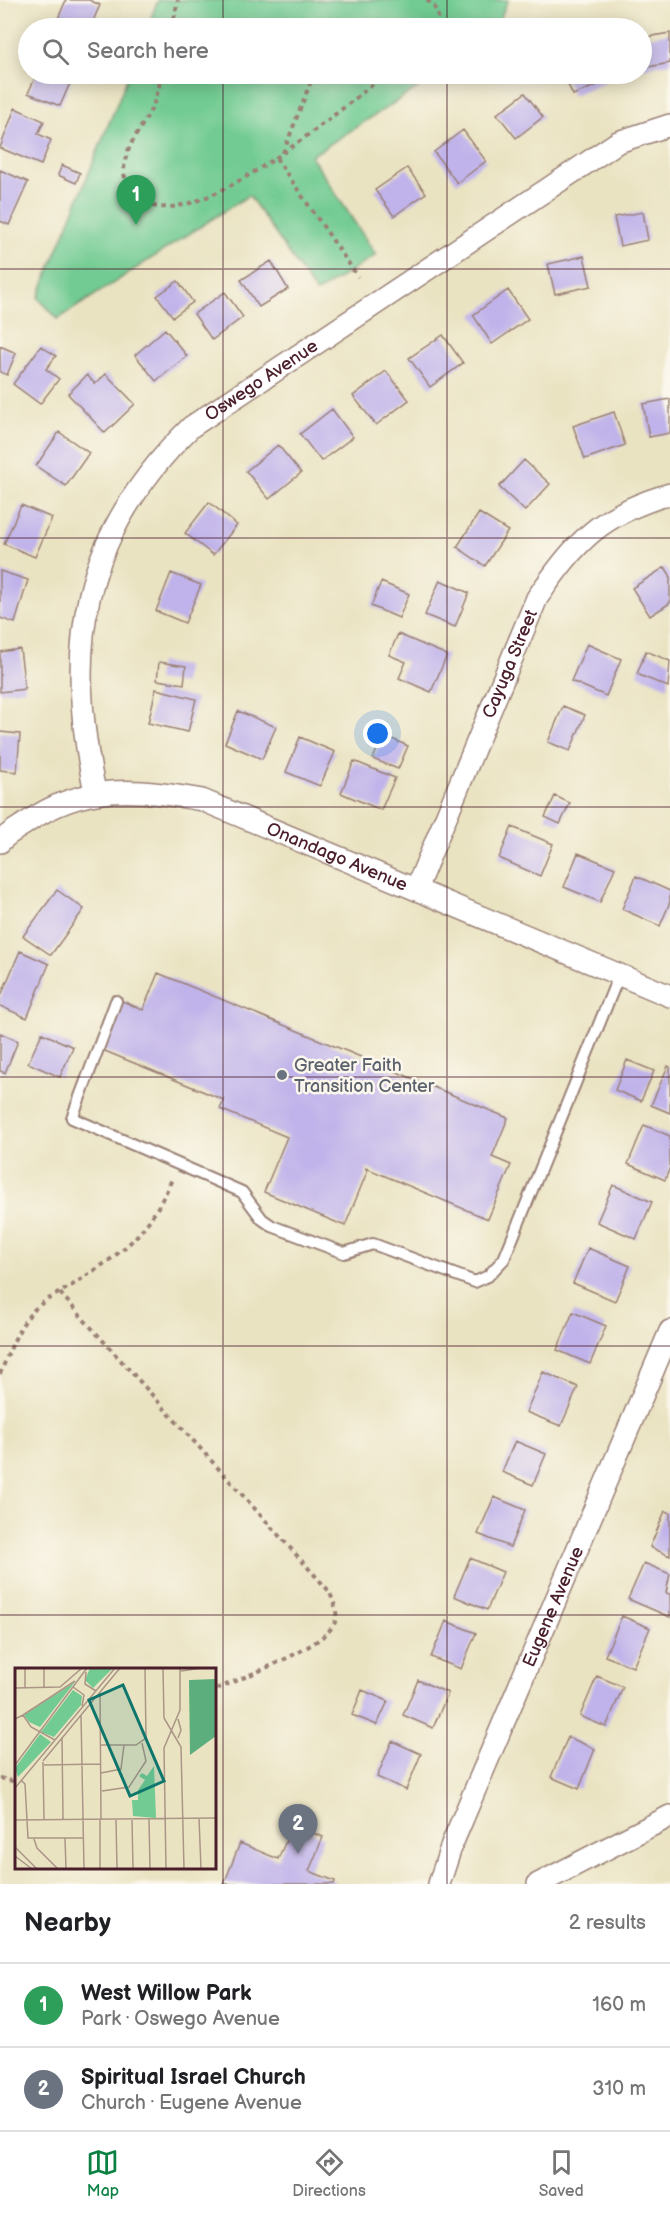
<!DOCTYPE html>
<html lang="en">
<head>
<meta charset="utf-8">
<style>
  :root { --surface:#fff; --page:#f2f2f2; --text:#202124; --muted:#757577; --line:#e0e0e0; --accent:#0b8043 }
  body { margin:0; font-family:"Balsamiq Sans",sans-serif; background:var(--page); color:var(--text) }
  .you { position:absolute; left:378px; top:734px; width:21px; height:21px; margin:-15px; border:4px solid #fff; border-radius:50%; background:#1a73e8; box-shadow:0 0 0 9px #1a73e833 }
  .badge { display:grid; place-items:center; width:39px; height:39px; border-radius:50%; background:var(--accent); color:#fff; font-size:20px; font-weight:700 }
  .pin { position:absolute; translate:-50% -50px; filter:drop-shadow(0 2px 3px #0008) }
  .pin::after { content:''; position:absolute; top:32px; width:21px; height:18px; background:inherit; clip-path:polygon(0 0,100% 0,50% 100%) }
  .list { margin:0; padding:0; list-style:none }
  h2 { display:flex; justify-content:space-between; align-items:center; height:78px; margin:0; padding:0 24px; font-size:26px }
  h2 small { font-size:20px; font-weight:400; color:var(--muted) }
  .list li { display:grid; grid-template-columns:39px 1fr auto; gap:18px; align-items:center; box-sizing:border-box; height:84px; padding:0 24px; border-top:2px solid var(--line) }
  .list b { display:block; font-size:22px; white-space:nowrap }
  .list p { margin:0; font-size:20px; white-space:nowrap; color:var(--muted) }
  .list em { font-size:20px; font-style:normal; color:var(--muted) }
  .icon { flex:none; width:33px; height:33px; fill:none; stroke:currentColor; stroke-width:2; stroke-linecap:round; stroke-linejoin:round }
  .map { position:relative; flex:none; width:670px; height:1884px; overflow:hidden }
  .search { position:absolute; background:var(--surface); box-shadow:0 3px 15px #0003; left:18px; right:18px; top:18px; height:66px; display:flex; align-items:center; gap:15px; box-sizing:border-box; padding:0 21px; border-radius:33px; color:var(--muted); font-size:22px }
  .sheet { height:246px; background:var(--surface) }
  nav { display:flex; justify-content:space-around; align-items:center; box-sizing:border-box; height:84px; border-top:2px solid var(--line); background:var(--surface); font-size:16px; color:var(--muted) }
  nav a { display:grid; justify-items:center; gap:3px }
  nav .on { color:var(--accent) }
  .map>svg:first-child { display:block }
  .green { fill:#71cb92; stroke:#5e755e; stroke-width:1.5 }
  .building { fill:#c0b2ea }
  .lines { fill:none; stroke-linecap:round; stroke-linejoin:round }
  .service-casing { stroke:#9a8176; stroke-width:14 }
  .minor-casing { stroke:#9a8176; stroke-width:24 }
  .path { stroke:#9a8176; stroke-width:4; stroke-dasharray:4.5 4.5; stroke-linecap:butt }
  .service { stroke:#fff; stroke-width:10 }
  .minor { stroke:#fff; stroke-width:21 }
  .grid { fill:none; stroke:#4a1f2b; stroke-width:1.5; stroke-opacity:0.55 }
  .worship-dot { fill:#6b7280; stroke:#fbf7ec; stroke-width:2 }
  .labels { text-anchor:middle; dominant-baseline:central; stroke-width:5; stroke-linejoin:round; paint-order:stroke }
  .street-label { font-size:18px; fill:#4a1f2b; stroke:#fbf7ec }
  .worship-label { font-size:18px; fill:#5b616d; stroke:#fbf7ec; text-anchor:start }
  .inset-road { fill:none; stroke:#aa9586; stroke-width:1.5 }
  .view { fill:#0f766e; fill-opacity:0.15; stroke:#0f766e; stroke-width:3 }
  .inset-edge { fill:none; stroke:#4a1f2b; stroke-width:3 }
</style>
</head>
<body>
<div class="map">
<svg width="670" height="1884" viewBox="0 0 670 1884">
  <rect width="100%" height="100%" fill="#fbf7ec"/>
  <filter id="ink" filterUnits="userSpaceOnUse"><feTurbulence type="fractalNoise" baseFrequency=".0167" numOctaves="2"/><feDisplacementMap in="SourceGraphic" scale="12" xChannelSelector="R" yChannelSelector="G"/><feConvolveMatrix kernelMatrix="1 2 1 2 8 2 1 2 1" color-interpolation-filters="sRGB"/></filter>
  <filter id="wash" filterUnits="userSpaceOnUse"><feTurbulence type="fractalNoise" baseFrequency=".008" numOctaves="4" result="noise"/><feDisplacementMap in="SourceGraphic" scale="24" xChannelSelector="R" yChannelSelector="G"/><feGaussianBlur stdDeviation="1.35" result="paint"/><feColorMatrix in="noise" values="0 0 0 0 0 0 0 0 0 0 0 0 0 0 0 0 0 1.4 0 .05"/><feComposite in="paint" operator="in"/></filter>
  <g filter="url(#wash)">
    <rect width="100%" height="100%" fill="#eae3c2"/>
    <path class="green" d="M 158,0 L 508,0 L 496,28 L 147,28 Z
      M 129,74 L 439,74 L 311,156 L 376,255 L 316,293 L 249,195 L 58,319 L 38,298 Z"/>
    <g id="blocks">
      <path class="building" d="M 66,0 L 89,0 L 100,5 L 90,28 L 54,28 Z
        M 670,33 L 670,63 L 642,68 L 642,38 Z
        M 37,74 L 74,74 L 60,106 L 28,93 Z
        M 563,74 L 604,74 L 607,81 L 573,95 Z
        M 525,93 L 543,117 L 516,138 L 497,114 Z
        M 15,108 L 44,121 L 38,134 L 51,140 L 41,165 L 0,148 Z
        M 463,130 L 486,161 L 457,183 L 434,152 Z
        M 62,165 L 80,173 L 76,183 L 58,175 Z
        M 407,168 L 426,193 L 394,216 L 375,190 Z
        M 0,170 L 28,182 L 9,225 L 0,221 Z
        M 643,212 L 648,240 L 620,246 L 614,217 Z
        M 584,256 L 591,286 L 555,294 L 548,264 Z
        M 271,261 L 288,289 L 259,307 L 241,280 Z
        M 178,281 L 193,302 L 173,317 L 157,296 Z
        M 508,290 L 528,319 L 492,344 L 473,315 Z
        M 225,292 L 243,317 L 212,340 L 194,314 Z
        M 165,329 L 187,356 L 156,381 L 135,355 Z
        M 443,335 L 463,363 L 430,387 L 409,358 Z
        M 0,346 L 16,353 L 7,375 L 0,372 Z
        M 41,346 L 56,356 L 46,369 L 59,379 L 40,404 L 13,384 Z
        M 386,371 L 409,400 L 376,425 L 353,396 Z
        M 106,374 L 135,404 L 105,433 L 68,394 L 87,375 L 95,384 Z
        M 670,399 L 670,433 L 649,437 L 643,404 Z
        M 332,409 L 353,437 L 321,461 L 300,434 Z
        M 614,412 L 625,445 L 585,459 L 573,426 Z
        M 59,432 L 89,453 L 66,486 L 36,466 Z
        M 278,445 L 301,473 L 269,499 L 246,471 Z
        M 524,460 L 550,484 L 525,511 L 499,487 Z
        M 209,502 L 237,525 L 213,555 L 185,533 Z
        M 21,505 L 52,518 L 35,557 L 4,544 Z
        M 479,513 L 508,531 L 485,566 L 457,547 Z
        M 665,567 L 670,575 L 670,603 L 650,616 L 632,588 Z
        M 0,571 L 28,580 L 15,623 L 0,618 Z
        M 171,573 L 201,585 L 185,623 L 156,611 Z
        M 440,580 L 469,593 L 455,627 L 425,615 Z
        M 381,582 L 409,594 L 399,618 L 371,606 Z
        M 398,634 L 447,655 L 431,692 L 399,678 L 406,662 L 389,655 Z
        M 587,644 L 621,659 L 606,696 L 571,681 Z
        M 20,649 L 25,689 L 0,692 L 0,652 Z
        M 646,651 L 670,661 L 668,687 L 637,674 Z
        M 159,662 L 186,666 L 184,684 L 157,680 Z
        M 156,689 L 196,699 L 188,732 L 148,723 Z
        M 563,706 L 585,715 L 570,751 L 548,742 Z
        M 238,711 L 276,727 L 262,759 L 225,743 Z
        M 0,732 L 20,734 L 17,772 L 0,770 Z
        M 383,735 L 408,746 L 398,769 L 373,759 Z
        M 300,737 L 335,752 L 320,786 L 286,772 Z
        M 354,761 L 395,778 L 381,810 L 341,793 Z
        M 555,796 L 570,803 L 560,824 L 545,817 Z
        M 512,827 L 553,844 L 540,876 L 499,858 Z
        M 578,853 L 615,868 L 600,902 L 564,887 Z
        M 636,876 L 670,891 L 670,902 L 660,926 L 622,909 Z
        M 57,890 L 84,909 L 51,955 L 23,936 Z
        M 20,951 L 49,964 L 27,1018 L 0,1006 L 0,998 Z
        M 158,973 L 508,1118 L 492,1157 L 511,1165 L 488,1219 L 366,1168 L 367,1172 L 345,1226 L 264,1192 L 287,1137 L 220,1109 L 224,1100 L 100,1049 L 120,1000 L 143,1010 Z
        M 0,1033 L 18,1041 L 5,1073 L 0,1071 Z
        M 42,1033 L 73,1047 L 60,1077 L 28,1063 Z
        M 627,1060 L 654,1071 L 641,1101 L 615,1090 Z
        M 668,1066 L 670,1067 L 670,1113 L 651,1105 Z
        M 644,1125 L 670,1136 L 670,1167 L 665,1180 L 628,1164 Z
        M 613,1185 L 652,1202 L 636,1239 L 597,1222 Z
        M 588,1248 L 630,1266 L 615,1301 L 573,1283 Z
        M 573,1312 L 606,1326 L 590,1364 L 557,1350 Z
        M 543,1372 L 578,1387 L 561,1426 L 526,1412 Z
        M 515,1441 L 546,1454 L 533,1485 L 502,1472 Z
        M 494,1497 L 525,1510 L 510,1547 L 478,1534 Z
        M 665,1511 L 670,1513 L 670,1556 L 650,1547 Z
        M 470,1558 L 503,1572 L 487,1610 L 454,1596 Z
        M 644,1563 L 670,1574 L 666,1593 L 670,1594 L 670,1617 L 628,1599 Z
        M 622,1616 L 650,1628 L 633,1667 L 605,1656 Z
        M 446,1621 L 476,1633 L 461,1669 L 431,1657 Z
        M 597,1676 L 623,1687 L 606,1727 L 580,1716 Z
        M 418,1680 L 448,1693 L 433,1728 L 403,1715 Z
        M 362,1690 L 388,1701 L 377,1725 L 352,1715 Z
        M 568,1737 L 595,1749 L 579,1789 L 551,1777 Z
        M 392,1741 L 421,1754 L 406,1790 L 377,1777 Z
        M 293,1825 L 323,1837 L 309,1871 L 335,1881 L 334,1884 L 224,1884 L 240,1843 L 278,1859 Z"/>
    </g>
  </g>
  <g filter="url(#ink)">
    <use href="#blocks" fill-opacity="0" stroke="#9a8176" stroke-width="1.5"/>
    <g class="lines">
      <g class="service-casing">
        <path id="service" d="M 116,1001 L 72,1118 L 242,1192 L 262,1219 L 272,1226 L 344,1253 L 373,1244 L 475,1282 L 488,1276 L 504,1259 L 619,975"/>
      </g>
      <g class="minor-casing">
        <g id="minor">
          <path id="s1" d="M 95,792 C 64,645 80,536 191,427 L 618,142 L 670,125"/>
          <path id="s2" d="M 0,842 C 7,834 17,829 26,823 C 83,783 138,788 202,800 L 670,996"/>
          <path id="s3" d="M 416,889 L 537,598 C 577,540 601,514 670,494"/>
          <path id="s4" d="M 439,1884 L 452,1844 L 670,1331"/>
          <path d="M 538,1884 L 670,1816"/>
        </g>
      </g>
      <path class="path" d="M 427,0 L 434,6 L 439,19 L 432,28
        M 172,28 L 178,0
        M 162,74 C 160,82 158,92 155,100 C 147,124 124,144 124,171 C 124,181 131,191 138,198 C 187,244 344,106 386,74
        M 283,153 L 311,81 L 311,74
        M 276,158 L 358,277
        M 60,1293 L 329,1591 C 333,1601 339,1610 335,1622 C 326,1647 241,1678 214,1690
        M 0,1374 C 9,1353 18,1325 35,1309 C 46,1299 61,1292 74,1284 C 124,1251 147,1236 172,1179
        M 0,1778 L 16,1782"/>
      <use href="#service" class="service"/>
      <use href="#minor" class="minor"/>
    </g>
  </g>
  <path class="grid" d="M 223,0 L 223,28M 447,0 L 447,28M 223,74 L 223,1884M 447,74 L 447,1884M 0,269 L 670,269M 0,538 L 670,538M 0,807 L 670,807M 0,1077 L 670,1077M 0,1346 L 670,1346M 0,1615 L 670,1615"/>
  <circle class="worship-dot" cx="282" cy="1075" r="6"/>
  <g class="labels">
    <g class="street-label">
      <text stroke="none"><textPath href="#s1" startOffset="482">Oswego Avenue</textPath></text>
      <text stroke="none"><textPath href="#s3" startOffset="244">Cayuga Street</textPath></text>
      <text stroke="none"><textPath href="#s2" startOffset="362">Onandago Avenue</textPath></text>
      <text stroke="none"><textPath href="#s4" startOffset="300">Eugene Avenue</textPath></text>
    </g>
    <g class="worship-label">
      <text x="294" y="1065">Greater Faith<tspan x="294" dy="21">Transition Center</tspan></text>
    </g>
  </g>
  <g transform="translate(15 1668)">
    <rect width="201" height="201" fill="#eae3c2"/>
    <path d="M 75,0 L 98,0 L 78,20 L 70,12 ZM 60,14 L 25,59 L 14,54 L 9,47 ZM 58,22 L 67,28 L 66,37 L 39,69 L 26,64 ZM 25,66 L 36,74 L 3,109 L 0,100 ZM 139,98 L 141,150 L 118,148 L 117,132 L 123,132 L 123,122 L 130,112 L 124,108 L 127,105 L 132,108 Z" fill="#71cb92"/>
    <path d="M 201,11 L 201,68 L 175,87 L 174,12 Z" fill="#5caf7c"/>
    <path class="inset-road" d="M 10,0 L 10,20M 148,0 L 149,50 L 166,79 L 169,201M 166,3 L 187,0M 71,4 L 70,16 L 81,23M 29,19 L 29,0M 58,19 L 69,27 L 67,38M 0,20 L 45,19 L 67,0M 85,24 L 86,151M 8,47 L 60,13M 66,47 L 69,201M 0,51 L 8,47 L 16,59 L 40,72M 163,51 L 166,62 L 163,70M 47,69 L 48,151M 86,77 L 121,77 L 131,70 L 130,0M 28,93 L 105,0M 28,94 L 29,152M 0,97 L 72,0M 29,97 L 86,96M 86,105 L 106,101 L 109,77M 6,112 L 10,116 L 13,170 L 68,170M 0,120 L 100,0M 87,123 L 114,119 L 131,93 L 127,75M 184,150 L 186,201M 101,151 L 102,201M 117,151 L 118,201M 134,151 L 135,201M 0,152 L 201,150M 50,170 L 51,201M 19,171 L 22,180 L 43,201M 0,179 L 22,201M 0,188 L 17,201M 85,201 L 85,151M 151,201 L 149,80 L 165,42 L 165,0"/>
    <path class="view" d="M 108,17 L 149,113 L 115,128 L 74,32 Z"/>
    <rect width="201" height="201" class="inset-edge"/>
  </g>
</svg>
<div class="you"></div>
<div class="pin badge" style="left:136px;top:225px;background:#2e9e5b">1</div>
<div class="pin badge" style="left:298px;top:1854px;background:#6b7280">2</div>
<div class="search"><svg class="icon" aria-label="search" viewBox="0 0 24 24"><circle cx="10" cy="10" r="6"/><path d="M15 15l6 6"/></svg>Search here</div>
</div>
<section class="sheet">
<h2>Nearby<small>2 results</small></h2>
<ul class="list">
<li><span class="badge" style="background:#2e9e5b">1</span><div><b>West Willow Park</b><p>Park · Oswego Avenue</p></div><em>160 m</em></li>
<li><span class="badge" style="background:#6b7280">2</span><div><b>Spiritual Israel Church</b><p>Church · Eugene Avenue</p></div><em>310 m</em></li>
</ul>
</section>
<nav>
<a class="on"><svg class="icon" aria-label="map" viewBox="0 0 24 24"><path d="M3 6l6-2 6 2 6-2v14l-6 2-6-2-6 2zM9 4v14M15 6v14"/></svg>Map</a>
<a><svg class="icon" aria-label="directions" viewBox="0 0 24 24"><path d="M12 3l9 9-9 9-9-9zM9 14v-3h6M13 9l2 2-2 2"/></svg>Directions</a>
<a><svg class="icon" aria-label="saved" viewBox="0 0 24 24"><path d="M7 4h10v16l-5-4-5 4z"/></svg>Saved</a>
</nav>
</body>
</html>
